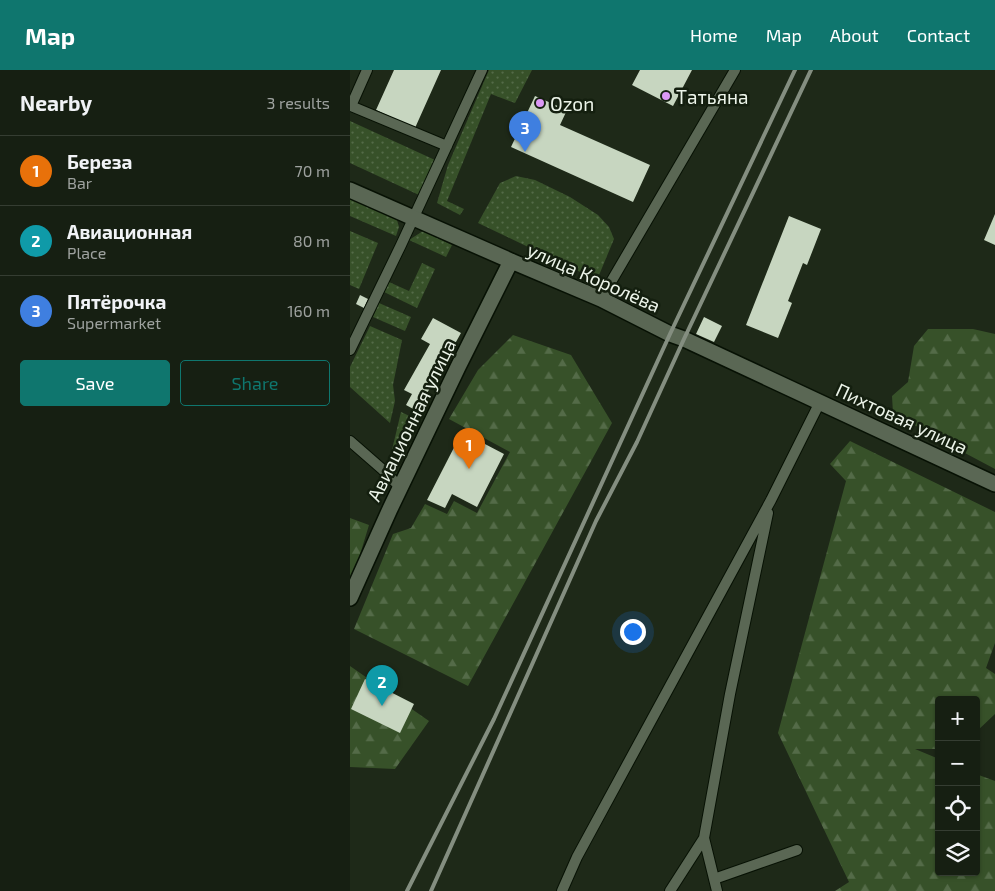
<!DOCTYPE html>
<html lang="en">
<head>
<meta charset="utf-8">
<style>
  :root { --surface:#161f12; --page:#232c20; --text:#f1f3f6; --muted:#9ea29f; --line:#353d32; --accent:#0f766e }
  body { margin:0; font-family:"Exo 2",sans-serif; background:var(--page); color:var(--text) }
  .controls { position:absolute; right:15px; bottom:15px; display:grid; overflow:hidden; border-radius:5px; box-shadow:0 1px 4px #0004 }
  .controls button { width:45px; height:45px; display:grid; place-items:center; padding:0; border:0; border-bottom:1px solid var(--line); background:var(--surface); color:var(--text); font:25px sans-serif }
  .you { position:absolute; left:282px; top:561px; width:18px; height:18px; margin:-12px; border:4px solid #fff; border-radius:50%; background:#1a73e8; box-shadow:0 0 0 8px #1a73e833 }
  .badge { display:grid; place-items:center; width:32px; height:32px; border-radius:50%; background:var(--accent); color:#fff; font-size:16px; font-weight:700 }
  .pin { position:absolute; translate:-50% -41px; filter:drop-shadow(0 1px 2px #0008) }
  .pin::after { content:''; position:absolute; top:26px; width:18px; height:15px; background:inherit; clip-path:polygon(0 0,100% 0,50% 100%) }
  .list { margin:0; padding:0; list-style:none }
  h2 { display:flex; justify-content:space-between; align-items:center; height:65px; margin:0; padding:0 20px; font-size:21px }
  h2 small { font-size:16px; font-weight:400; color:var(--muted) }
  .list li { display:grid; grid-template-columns:32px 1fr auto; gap:15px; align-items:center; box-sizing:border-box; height:70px; padding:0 20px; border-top:1px solid var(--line) }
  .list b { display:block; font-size:19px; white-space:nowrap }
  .list p { margin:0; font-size:16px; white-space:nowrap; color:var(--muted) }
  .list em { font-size:16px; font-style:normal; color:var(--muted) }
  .actions { display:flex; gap:10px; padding:15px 20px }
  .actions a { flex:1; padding:11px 0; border:1px solid var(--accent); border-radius:5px; text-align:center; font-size:18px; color:var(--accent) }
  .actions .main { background:var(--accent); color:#fff }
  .icon { flex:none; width:28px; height:28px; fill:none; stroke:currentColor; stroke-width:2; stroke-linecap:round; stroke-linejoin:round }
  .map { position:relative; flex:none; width:645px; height:821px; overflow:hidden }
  header { display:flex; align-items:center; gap:30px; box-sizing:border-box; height:70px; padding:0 25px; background:var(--accent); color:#fff }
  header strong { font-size:24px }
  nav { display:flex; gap:28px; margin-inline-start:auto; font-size:18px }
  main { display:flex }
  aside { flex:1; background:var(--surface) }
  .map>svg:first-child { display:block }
  .grass { fill:url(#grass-dots) }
  .forest { fill:url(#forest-firs) }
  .building { fill:#c7d6c0 }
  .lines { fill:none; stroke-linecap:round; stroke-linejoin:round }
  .lane-casing { stroke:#071104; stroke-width:12 }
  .street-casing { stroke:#071104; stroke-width:18 }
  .lane { stroke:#5a6754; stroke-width:10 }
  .street { stroke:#5a6754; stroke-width:15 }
  .rail { stroke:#848e80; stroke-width:4 }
  .poi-dot { fill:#db99f5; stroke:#141f0f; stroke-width:2 }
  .labels { text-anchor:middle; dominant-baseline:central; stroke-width:5; stroke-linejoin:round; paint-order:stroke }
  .poi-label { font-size:19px; fill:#ecf4e9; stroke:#141f0f; text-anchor:start }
  .street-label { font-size:19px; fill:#ecf4e9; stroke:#141f0f }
</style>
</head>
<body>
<header>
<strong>Map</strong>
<nav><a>Home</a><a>Map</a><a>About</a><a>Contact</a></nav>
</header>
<main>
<aside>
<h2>Nearby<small>3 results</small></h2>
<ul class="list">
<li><span class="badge" style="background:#e8710a">1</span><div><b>Береза</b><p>Bar</p></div><em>70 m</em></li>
<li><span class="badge" style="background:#0f9aa8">2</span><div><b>Авиационная</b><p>Place</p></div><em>80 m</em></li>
<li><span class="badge" style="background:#3f7fe0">3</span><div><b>Пятёрочка</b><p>Supermarket</p></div><em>160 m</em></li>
</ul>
<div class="actions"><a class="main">Save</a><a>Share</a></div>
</aside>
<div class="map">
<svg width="645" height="821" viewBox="0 0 645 821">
  <defs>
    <pattern id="grass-dots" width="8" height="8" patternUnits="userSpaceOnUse" patternTransform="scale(1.25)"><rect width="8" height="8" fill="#375129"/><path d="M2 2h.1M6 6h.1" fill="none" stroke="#546b48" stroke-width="1.8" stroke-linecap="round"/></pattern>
    <pattern id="forest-firs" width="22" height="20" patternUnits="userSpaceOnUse" patternTransform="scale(1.25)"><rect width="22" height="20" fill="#375129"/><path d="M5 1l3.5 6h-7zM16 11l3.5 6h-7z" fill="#546b48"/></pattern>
  </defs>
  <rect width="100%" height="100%" fill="#1e2918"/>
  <path class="grass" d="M 139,0 L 182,0 L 165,33 L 141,24 L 97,131 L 114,139 L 110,145 L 87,133 L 98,95 Z
    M 0,51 L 85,90 L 69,125 L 0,93 Z
    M 166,106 L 185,110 L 220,127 L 248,145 L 259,157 L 264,169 L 247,210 L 128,153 L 150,113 Z
    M 0,129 L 47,150 L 49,157 L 46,166 L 0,146 Z
    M 0,161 L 28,173 L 9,219 L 0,215 Z
    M 73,161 L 102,175 L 96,187 L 59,170 Z
    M 72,193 L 85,199 L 67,238 L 34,222 L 39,212 L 59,221 Z
    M 29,233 L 61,247 L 55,261 L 23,247 Z
    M 20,256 L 52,270 L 43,315 L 45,331 L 40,353 L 0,317 L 0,297 Z
    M 51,342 L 66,349 L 46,404 L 37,401 Z"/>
  <path class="forest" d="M 578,259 L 623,259 L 645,264 L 645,399 L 598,374 L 543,343 L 542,326 L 558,312 L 564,276 Z
    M 163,265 L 221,285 L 262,353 L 118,616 L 4,559 L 43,464 L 61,458 L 75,434 L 97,444 L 104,431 L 127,443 L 160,382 L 99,349 L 128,300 Z
    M 500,371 L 645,442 L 645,573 L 636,598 L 645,604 L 645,644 L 626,662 L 626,630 L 589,630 L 589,679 L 565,679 L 589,689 L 589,802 L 626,802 L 626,704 L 645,711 L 645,821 L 485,821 L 499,812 L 428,663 L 496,411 L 480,394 Z
    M 0,448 L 19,455 L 9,488 L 0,508 Z
    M 0,596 L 79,651 L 45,699 L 0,697 Z"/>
  <path class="building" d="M 44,0 L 91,0 L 65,58 L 26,40 Z
    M 290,0 L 342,0 L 323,36 L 282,15 Z
    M 185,26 L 217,40 L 210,55 L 300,95 L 283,132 L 161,77 Z
    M 645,144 L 645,175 L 634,170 Z
    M 439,146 L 471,159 L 457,195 L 453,193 L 438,231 L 442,233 L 428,268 L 396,255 Z
    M 10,225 L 18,229 L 14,238 L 6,234 Z
    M 354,247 L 372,256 L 364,272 L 346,264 Z
    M 83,248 L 111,263 L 67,341 L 56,335 L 62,324 L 54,320 L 80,274 L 71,269 Z
    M 112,362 L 154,384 L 127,437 L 102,424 L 95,438 L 77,430 Z
    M 15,609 L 64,634 L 50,663 L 1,639 Z"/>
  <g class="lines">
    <g class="lane-casing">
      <path id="lane" d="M 17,0 L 1,36 L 97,76
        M 251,229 L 385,0
        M 0,280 L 51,175 L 132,0
        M 0,371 L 32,399 L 50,417
        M 364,809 L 447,780
        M 212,821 L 227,787 L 421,430 L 470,332
        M 320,821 L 354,768
        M 367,821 L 354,768 L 380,624 L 418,443"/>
    </g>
    <g class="street-casing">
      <path id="street" d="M 0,120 L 161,191 L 251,229 L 320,264 L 334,269 L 645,414
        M 0,528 L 40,439 L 108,297 L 161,191"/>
    </g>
    <use href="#lane" class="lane"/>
    <use href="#street" class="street"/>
    <path class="rail" d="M 57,821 L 144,649 L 320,264 L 445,0
      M 81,821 L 246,451 L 287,372 L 334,269 L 461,0"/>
  </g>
  <g class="poi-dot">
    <circle cx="316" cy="26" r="5"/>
    <circle cx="190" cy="33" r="5"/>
  </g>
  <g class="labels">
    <g class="poi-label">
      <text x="326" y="26">Татьяна</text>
      <text x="200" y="33">Ozon</text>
    </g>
    <g class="street-label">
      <text transform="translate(244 207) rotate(24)">улица Королёва</text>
      <text transform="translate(552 348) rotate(25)">Пихтовая улица</text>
      <text transform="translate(61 350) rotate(-64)">Авиационная улица</text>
    </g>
  </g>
</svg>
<div class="controls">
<button>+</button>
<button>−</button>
<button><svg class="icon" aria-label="locate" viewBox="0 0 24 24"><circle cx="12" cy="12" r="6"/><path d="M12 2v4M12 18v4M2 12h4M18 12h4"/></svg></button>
<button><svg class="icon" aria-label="layers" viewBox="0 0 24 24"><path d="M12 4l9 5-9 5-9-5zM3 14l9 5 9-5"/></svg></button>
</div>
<div class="you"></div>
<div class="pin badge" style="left:119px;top:399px;background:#e8710a">1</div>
<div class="pin badge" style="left:32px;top:636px;background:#0f9aa8">2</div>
<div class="pin badge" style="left:175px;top:82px;background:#3f7fe0">3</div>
</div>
</main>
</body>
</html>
